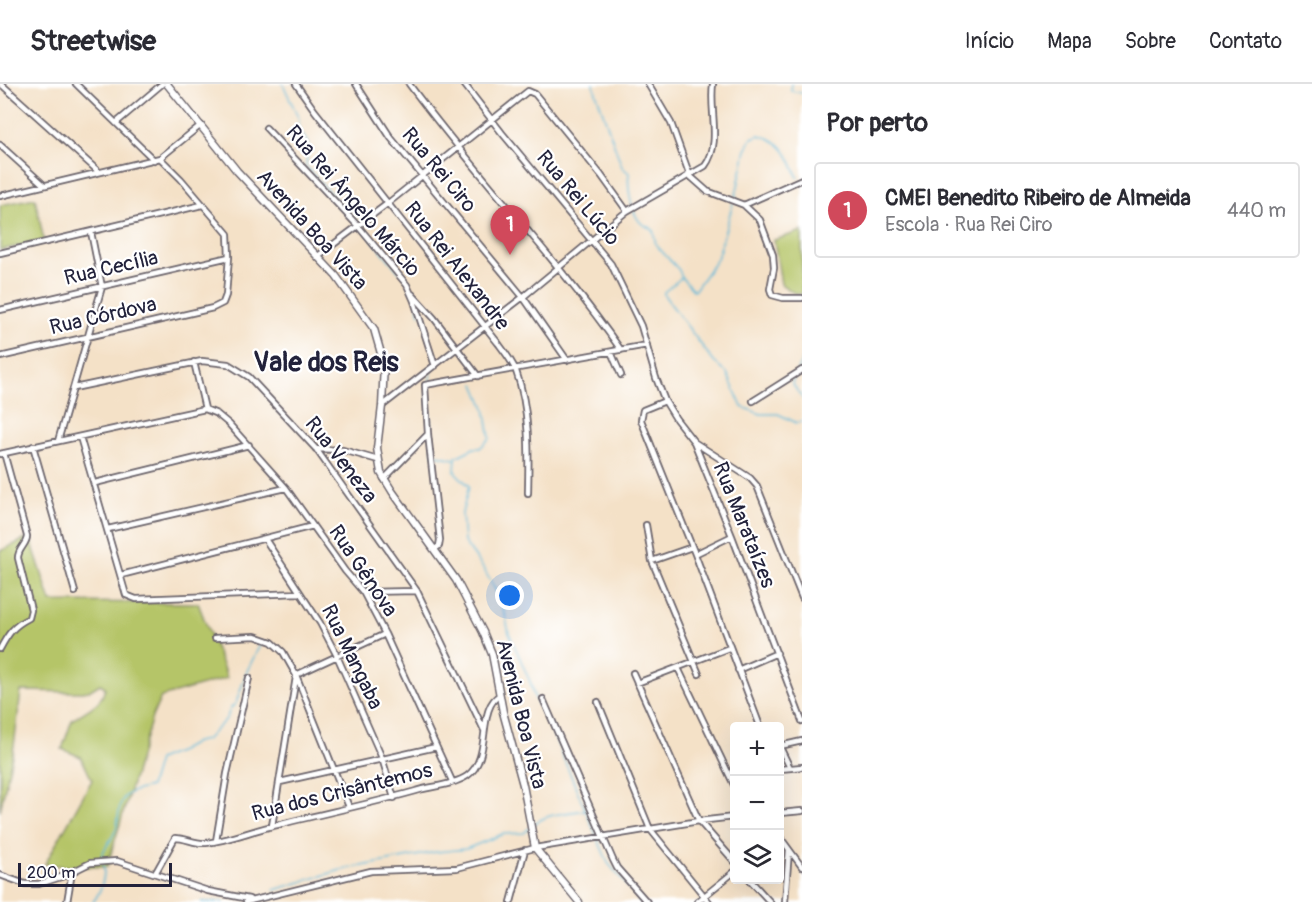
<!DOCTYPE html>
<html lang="pt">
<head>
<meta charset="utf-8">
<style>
  :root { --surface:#fff; --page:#f2f2f3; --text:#2b2b33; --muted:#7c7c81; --line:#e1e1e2; --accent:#d1495b }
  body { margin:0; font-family:Pangolin,sans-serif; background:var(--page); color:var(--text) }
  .controls { position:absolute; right:18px; bottom:18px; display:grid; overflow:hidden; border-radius:6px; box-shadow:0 6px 24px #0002 }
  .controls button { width:54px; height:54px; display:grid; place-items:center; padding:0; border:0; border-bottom:2px solid var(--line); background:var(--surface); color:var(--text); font:30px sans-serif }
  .scale { position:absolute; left:18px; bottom:15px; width:154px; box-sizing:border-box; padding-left:6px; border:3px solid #22223b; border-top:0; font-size:16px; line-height:21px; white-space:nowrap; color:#22223b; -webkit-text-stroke:4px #fff; paint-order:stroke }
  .you { position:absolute; left:510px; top:512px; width:21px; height:21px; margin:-15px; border:4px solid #fff; border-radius:50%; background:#1a73e8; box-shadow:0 0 0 9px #1a73e833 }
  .badge { display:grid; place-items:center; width:39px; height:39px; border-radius:50%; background:var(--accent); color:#fff; font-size:20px; font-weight:700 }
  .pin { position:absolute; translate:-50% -50px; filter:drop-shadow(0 2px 3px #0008) }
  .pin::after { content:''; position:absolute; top:32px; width:21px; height:18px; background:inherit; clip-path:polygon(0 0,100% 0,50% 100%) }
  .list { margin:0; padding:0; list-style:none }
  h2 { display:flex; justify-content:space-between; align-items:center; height:78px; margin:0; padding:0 24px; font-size:26px }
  h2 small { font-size:20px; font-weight:400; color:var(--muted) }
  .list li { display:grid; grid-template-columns:39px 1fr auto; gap:18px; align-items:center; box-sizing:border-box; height:96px; margin:0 12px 12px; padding:0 12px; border:2px solid var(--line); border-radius:6px }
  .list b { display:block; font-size:22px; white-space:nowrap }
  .list p { margin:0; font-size:20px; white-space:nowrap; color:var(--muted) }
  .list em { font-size:20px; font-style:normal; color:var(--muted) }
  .icon { flex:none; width:33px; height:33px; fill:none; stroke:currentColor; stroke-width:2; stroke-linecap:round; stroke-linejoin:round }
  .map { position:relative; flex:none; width:802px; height:818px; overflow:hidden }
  header { display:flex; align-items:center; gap:36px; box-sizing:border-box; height:84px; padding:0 30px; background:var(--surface); border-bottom:2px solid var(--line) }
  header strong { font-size:28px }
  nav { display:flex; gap:33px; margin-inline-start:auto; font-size:21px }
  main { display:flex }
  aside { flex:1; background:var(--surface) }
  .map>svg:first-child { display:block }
  .grass { fill:#b5c567; stroke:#6c7451; stroke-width:1.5 }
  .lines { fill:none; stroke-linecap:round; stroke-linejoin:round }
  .stream { stroke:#5ab7d8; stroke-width:1.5 }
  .minor-casing { stroke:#6c656c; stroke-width:8 }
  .tertiary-casing { stroke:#6c656c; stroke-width:9 }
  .minor { stroke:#fff; stroke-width:4.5 }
  .tertiary { stroke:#fff; stroke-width:6 }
  .labels { text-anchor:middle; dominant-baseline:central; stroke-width:4.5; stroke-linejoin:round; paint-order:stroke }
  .street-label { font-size:21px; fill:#22223b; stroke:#fff }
  .district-label { font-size:27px; font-weight:bold; fill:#22223b; stroke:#fff }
</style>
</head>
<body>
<header>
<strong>Streetwise</strong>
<nav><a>Início</a><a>Mapa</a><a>Sobre</a><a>Contato</a></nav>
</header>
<main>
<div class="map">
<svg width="802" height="818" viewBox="0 0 802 818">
  <rect width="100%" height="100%" fill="#fff"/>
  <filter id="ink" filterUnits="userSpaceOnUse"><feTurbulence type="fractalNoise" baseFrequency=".0167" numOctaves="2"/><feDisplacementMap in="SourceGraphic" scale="12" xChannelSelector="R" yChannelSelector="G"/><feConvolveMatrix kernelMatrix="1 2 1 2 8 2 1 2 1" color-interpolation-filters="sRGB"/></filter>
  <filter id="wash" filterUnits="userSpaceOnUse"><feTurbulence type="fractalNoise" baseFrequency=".008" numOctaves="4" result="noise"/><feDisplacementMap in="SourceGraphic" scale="24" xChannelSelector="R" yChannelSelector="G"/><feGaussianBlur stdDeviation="1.35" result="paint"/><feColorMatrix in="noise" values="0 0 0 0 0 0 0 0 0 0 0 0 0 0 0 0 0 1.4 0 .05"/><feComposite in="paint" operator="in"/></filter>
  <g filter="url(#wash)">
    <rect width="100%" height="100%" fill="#f4e1c7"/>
    <path class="grass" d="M 35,114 L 44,157 L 0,166 L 0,121 Z
      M 802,147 L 802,210 L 794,209 L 781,200 L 774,156 Z
      M 30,453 L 51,518 L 198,519 L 227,594 L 161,613 L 152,633 L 107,783 L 62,782 L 45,780 L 92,696 L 81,673 L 62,665 L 72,636 C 85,626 103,621 105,603 L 100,600 L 89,607 L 82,608 L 21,607 L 14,662 L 0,727 L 0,467 Z"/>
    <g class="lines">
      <path class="stream" d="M 283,0 L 299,35 L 299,46 L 308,59 L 306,83 L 358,139
        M 593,0 L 622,83 L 629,89 C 627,102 631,128 640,138 C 643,141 649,143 653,146 L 656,161 L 679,186 L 682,194 L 694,207 L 717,175 L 733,119
        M 791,0 L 791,7 L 802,9
        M 735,115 L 746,66 L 752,54 L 759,51 C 784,57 789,71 798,94
        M 364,145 L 399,188
        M 681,194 L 664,208 L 664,211 L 714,278 L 727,289 L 742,323 L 761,330 L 778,330 L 797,339 L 802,337
        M 418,220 L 420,230
        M 432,284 L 428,306 L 433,370 L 454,375
        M 797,286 L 802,276
        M 794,293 L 792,299 L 802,314
        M 475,300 L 485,324 L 490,354 L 480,364 L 474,364 L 456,373 L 455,388 L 469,402 L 462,429 L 464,458 L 483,484 L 495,505 L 505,530 L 509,549 L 531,600 L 534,612 L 554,652 L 608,779 L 641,818
        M 533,741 C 546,729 568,729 585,726
        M 102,775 L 102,770 C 106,762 116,750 117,741 C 121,712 120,710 150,703 L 158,676 L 180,667 L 196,658 L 206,656 L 227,634 L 230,625 L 236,619 L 247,587 L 262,557
        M 274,806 L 341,786 L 436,768 L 466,765 L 503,750 L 524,749 L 529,744
        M 93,818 C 101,808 106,792 103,780
        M 201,818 L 224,818"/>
    </g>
  </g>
  <g filter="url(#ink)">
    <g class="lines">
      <g class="minor-casing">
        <path id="minor" d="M 1,0 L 98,87
          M 76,0 L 154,76
          M 296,0 L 315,27 L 498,259 C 504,267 512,277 516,287 C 530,326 529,368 528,409
          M 356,0 L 391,54 L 523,213 L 567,276
          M 409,0 C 476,91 556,173 621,266
          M 464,0 L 502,49 L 611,180 L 641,242 L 656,294 L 665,317 L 676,335 L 694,358 L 750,394 L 757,402 L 802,514
          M 648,0 L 671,39 L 690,92 L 707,107 L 744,121 L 760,136 L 773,171 L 774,184 L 770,205 L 772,211 L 783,214 L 802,214
          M 116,39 L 162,0
          M 266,44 L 358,142 L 407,201 L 414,217 L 435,282
          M 0,61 L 44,101
          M 0,112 L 160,74 L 201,41
          M 744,121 L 802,95
          M 0,169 L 202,121
          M 318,172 L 387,120 L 528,7 L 535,10 L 601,91 L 627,127
          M 412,210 L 434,234 L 478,292
          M 0,226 L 229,173
          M 611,268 L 621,291
          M 0,273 L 213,224 L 223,219 L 226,211 L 229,173 L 228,150 L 181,95 L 160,74
          M 194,278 L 205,325
          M 425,301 L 647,261
          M 425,301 L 428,350 L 440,456 L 439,462 L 435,465
          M 74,304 L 202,277 L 228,280 L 249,293 L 316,365 L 417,507 L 484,646
          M 665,317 L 643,326 L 641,336 L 695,470 L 760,642
          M 753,317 L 802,286
          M 382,322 L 523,213 L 627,127 L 705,82 C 722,59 709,27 713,0
          M 80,353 L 126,511 L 136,515 L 300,509
          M 58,357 L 102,203 L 91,148
          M 694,358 L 732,452 L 802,637
          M 33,362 L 75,508
          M 316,365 L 343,366 L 378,376
          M 0,370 L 205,325 L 217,330 L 229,340 L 286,404 L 345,487 L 363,508 L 385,550 L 452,697
          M 384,395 L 428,350
          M 95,399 L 249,361
          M 646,441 L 652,477 L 699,590
          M 108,445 L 286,404
          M 265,455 L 320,539 L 337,572 L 382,674 L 394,714
          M 695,470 L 732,452
          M 652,477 L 692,463
          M 121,491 L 313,442
          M 363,508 L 417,507
          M 215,554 L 255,552 L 272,558 L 283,568 L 296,591 L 349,723
          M 0,565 C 8,550 13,542 29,534 L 31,526 L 18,474 C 18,464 27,461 27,452 L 4,369
          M 678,584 L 734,701
          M 738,586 L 777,569
          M 633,589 L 699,737 L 734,777
          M 296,591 L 385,550
          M 637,599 L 729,564
          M 543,615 L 613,776 L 617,784 L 647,818
          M 598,618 L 650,745 L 709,818
          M 780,662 L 802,657
          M 780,663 L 790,684
          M 780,685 L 802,683
          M 280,698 L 436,663
          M 780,729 L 802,727
          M 272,742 L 296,593
          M 780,753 L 802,783
          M 216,757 L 227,690 L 249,594
          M 156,788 L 175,754 C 186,754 195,760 206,759 C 230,756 253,746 277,741 C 325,729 375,719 423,705 C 437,702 455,700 467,692 C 493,674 476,624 500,611
          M 0,791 L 25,800 L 39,800 L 64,792 L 90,779 L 117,777 L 208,807 L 249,815
          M 750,796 L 770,818
          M 67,818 L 72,788
          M 246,818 L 371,787 L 457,784 L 535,764 L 699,737 L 734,733
          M 511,818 L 525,766
          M 697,818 L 734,788
          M 785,818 L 789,766"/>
      </g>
      <g class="tertiary-casing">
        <path id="tertiary" d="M 167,0 L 237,87 L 336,192 L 374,245 L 384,280 L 382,322 L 377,364 L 381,389 L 392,407 L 456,496 L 483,548 L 492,570 L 503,628 L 523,701 L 535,764 L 579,818"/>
      </g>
      <use href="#minor" class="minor"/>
      <use href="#tertiary" class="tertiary"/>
    </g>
  </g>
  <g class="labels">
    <g class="street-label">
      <text transform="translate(439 86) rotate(50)">Rua Rei Ciro</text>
      <text transform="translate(578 114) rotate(50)">Rua Rei Lúcio</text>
      <text transform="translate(353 117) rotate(49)">Rua Rei Ângelo Márcio</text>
      <text transform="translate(312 146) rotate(48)">Avenida Boa Vista</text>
      <text transform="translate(457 182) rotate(52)">Rua Rei Alexandre</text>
      <text transform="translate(111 184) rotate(-13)">Rua Cecília</text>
      <text transform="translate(103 232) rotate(-13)">Rua Córdova</text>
      <text transform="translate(341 376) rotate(52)">Rua Veneza</text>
      <text transform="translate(744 441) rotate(68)">Rua Marataízes</text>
      <text transform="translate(363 487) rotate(56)">Rua Gênova</text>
      <text transform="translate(352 573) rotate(64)">Rua Mangaba</text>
      <text transform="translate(521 630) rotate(76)">Avenida Boa Vista</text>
      <text transform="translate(342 708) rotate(-14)">Rua dos Crisântemos</text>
    </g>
    <g class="district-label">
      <text x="326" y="278">Vale dos Reis</text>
    </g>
  </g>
</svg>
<div class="controls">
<button>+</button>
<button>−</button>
<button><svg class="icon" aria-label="layers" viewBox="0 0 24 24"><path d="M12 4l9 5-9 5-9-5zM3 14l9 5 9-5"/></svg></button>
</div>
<div class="scale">200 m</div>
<div class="you"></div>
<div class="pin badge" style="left:510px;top:171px">1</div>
</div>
<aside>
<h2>Por perto<small></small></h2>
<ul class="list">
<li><span class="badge">1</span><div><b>CMEI Benedito Ribeiro de Almeida</b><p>Escola · Rua Rei Ciro</p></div><em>440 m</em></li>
</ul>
</aside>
</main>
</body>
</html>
